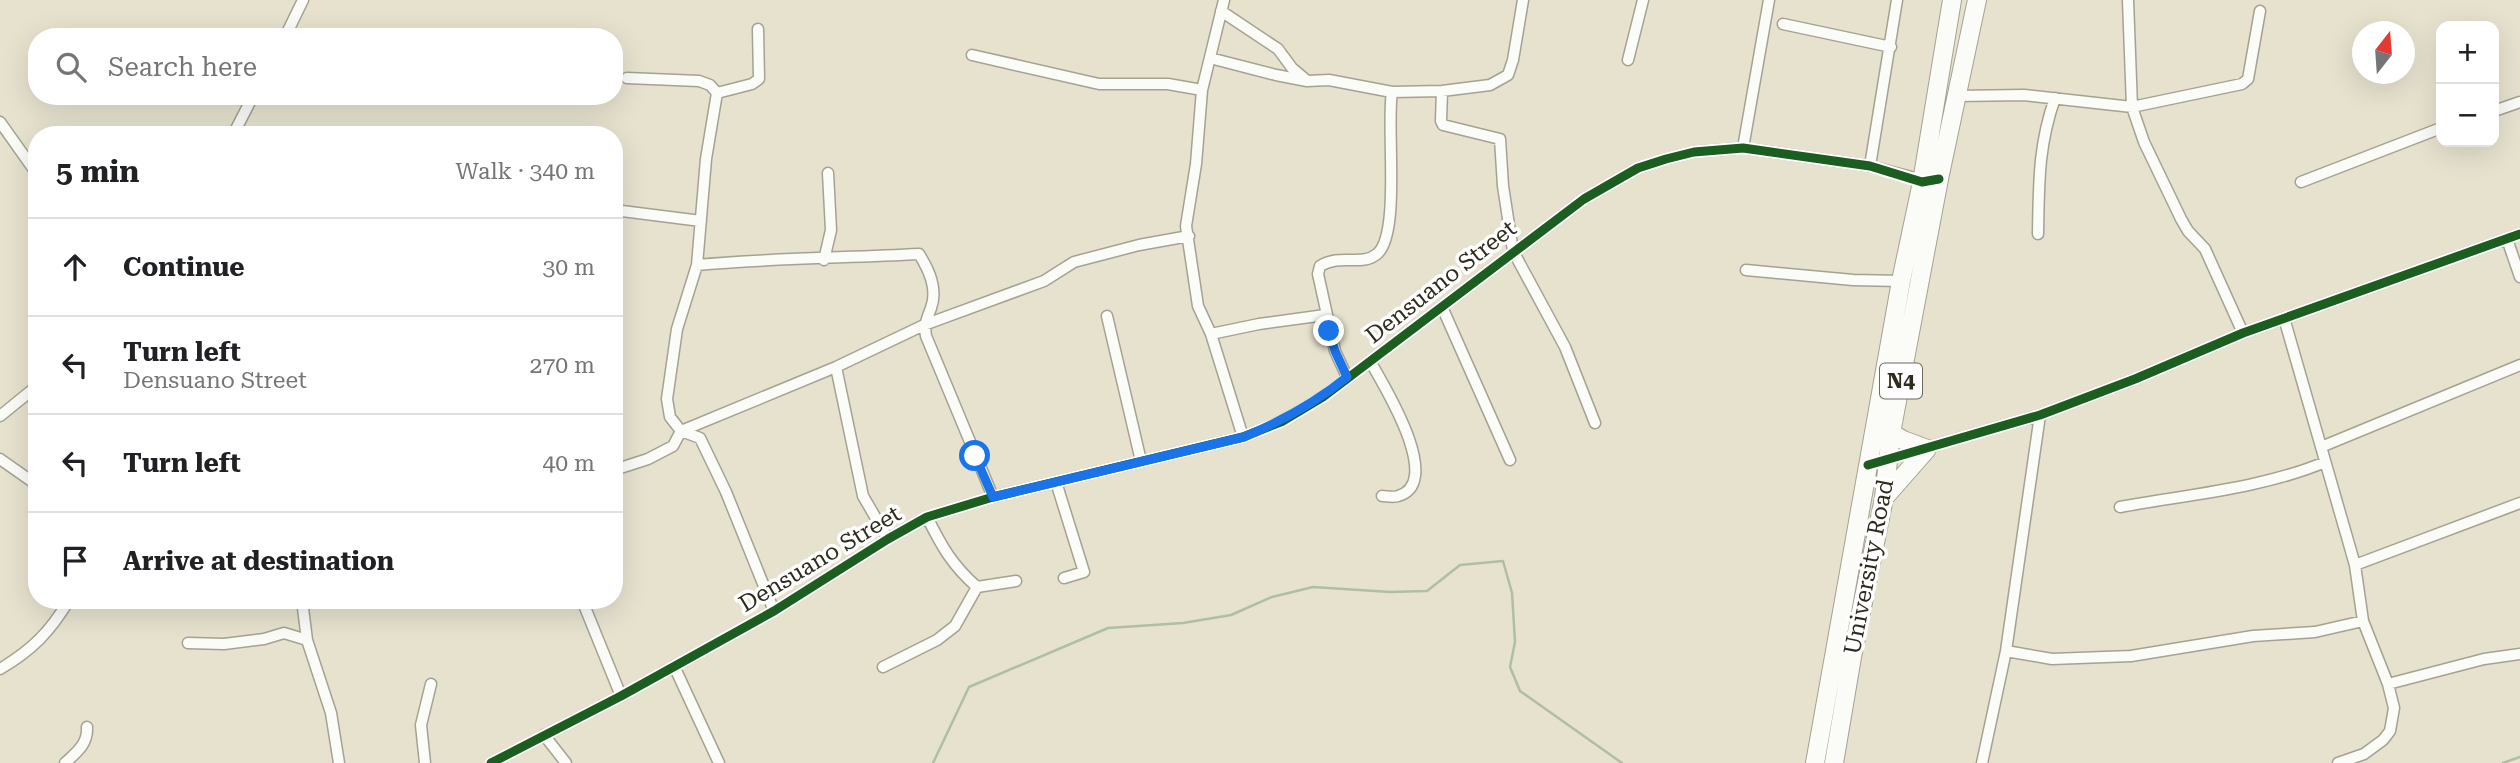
<!DOCTYPE html>
<html lang="en">
<head>
<meta charset="utf-8">
<style>
  :root { --surface:#fff; --page:#f2f2f2; --text:#202124; --muted:#757577; --line:#e0e0e0 }
  body { margin:0; font-family:"Roboto Serif",serif; background:var(--page); color:var(--text) }
  .controls { position:absolute; right:21px; top:21px; display:grid; overflow:hidden; border-radius:14px; box-shadow:0 7px 28px #0002 }
  .controls button { width:63px; height:63px; display:grid; place-items:center; padding:0; border:0; border-bottom:2px solid var(--line); background:var(--surface); color:var(--text); font:35px sans-serif }
  .compass { position:absolute; left:2352px; top:21px; width:63px; height:63px; border-radius:50%; background:var(--surface); box-shadow:0 7px 28px #0002; rotate:17deg }
  .stop { position:absolute; width:21px; height:21px; margin:-16px; border:5px solid #1a73e8; border-radius:50%; background:#fff }
  .stop.end { background:#1a73e8; border-color:#fff; box-shadow:0 2px 7px #0008 }
  .list { margin:0; padding:0; list-style:none }
  h2 { display:flex; justify-content:space-between; align-items:center; height:91px; margin:0; padding:0 28px; font-size:30px }
  h2 small { font-size:23px; font-weight:400; color:var(--muted) }
  .list li { display:grid; grid-template-columns:46px 1fr auto; gap:21px; align-items:center; box-sizing:border-box; height:98px; padding:0 28px; border-top:2px solid var(--line) }
  .list b { display:block; font-size:26px; white-space:nowrap }
  .list p { margin:0; font-size:23px; white-space:nowrap; color:var(--muted) }
  .list em { font-size:23px; font-style:normal; color:var(--muted) }
  .icon { flex:none; width:38px; height:38px; fill:none; stroke:currentColor; stroke-width:2; stroke-linecap:round; stroke-linejoin:round }
  .map { position:relative; flex:none; width:2520px; height:763px; overflow:hidden }
  .search { position:absolute; background:var(--surface); box-shadow:0 7px 28px #0002; left:28px; top:28px; width:595px; height:77px; display:flex; align-items:center; gap:18px; box-sizing:border-box; padding:0 24px; border-radius:28px; color:var(--muted); font-size:26px }
  .panel { position:absolute; background:var(--surface); box-shadow:0 7px 28px #0002; left:28px; top:126px; width:595px; height:483px; border-radius:28px }
  .map>svg:first-child { display:block }
  .lines { fill:none; stroke-linecap:round; stroke-linejoin:round }
  .stream { stroke:#b0bea6; stroke-width:2.5 }
  .minor-casing { stroke:#a5a292; stroke-width:13 }
  .trunk-casing { stroke:#a5a292; stroke-width:20 }
  .minor { stroke:#fbfbf8; stroke-width:10 }
  .trunk { stroke:#fbfbf8; stroke-width:18 }
  .cycleway-casing { stroke:#fff; stroke-width:13 }
  .cycleway { stroke:#1b5e20; stroke-width:9 }
  .route { stroke:#1a73e8; stroke-width:9 }
  .labels { text-anchor:middle; dominant-baseline:central; stroke-width:7; stroke-linejoin:round; paint-order:stroke }
  .shield { fill:#fff; stroke:#6d6b61; stroke-width:2 }
  .shield-label { font-size:21px; font-weight:bold; fill:#2e2b1d }
  .street-label { font-size:23px; fill:#2e2b1d; stroke:#fff }
</style>
</head>
<body>
<div class="map">
<svg width="2520" height="763" viewBox="0 0 2520 763">
  <rect width="100%" height="100%" fill="#e6e2ce"/>
  <g class="lines">
    <path class="stream" d="M 933,763 L 969,687 L 1108,628 L 1183,623 L 1231,615 L 1272,597 L 1313,587 L 1390,592 L 1427,591 L 1460,565 L 1503,561 L 1512,593 L 1515,642 L 1510,667 L 1520,691 L 1622,763
      M 2503,763 L 2520,757"/>
    <g class="minor-casing">
      <path id="minor" d="M 1224,0 L 1202,90 L 1196,164 L 1186,226 L 1198,306 L 1211,334 L 1243,437
        M 2128,0 L 2132,107 L 2144,142 L 2181,219 L 2188,231 L 2205,249 L 2243,333
        M 1221,11 L 1278,49 L 1292,68 L 1305,79
        M 1783,24 L 1891,47
        M 285,37 L 303,0
        M 972,55 L 1099,84 L 1168,84 L 1202,90
        M 1210,58 L 1276,75 L 1307,81 L 1329,80 L 1392,92 L 1442,91 L 1490,85 L 1508,75 L 1513,60 L 1523,0
        M 1628,60 L 1643,0
        M 627,78 L 699,81 L 710,85 L 717,93
        M 1442,91 L 1441,121 L 1443,125 L 1500,139 L 1503,186 L 1513,251 L 1565,347 L 1595,423
        M 717,93 L 706,159 L 697,265 L 677,329 L 667,399 L 670,417 L 681,431 L 700,438 L 726,492 L 774,611
        M 717,93 L 752,84 L 759,79 L 758,29
        M 1958,96 L 2024,95 L 2132,107 L 2242,84 L 2248,79 L 2260,11
        M 2494,111 L 2520,102
        M 0,122 L 37,174
        M 233,135 L 253,96
        M 1743,148 L 1769,0
        M 1870,166 L 1897,0
        M 2301,182 L 2441,128
        M 614,210 L 701,221
        M 2038,234 C 2039,184 2038,146 2055,98
        M 2507,239 L 2520,277
        M 824,260 L 831,230 L 828,173
        M 697,265 C 771,258 845,258 919,254 C 929,270 938,289 931,308 C 927,319 924,324 926,336 L 993,497
        M 1746,270 L 1853,280 L 1901,281
        M 1442,307 L 1510,460
        M 1107,316 L 1141,461
        M 2284,318 L 2355,565 L 2363,621 L 2388,684 L 2394,708 L 2390,731 L 2383,740 L 2364,754 L 2338,763
        M 1211,334 L 1259,324 L 1325,315
        M 1370,361 C 1383,384 1445,483 1398,496 C 1394,498 1386,496 1382,496
        M 836,367 L 863,496 L 888,539
        M 1347,377 L 1335,351 L 1318,274 L 1320,266 C 1341,253 1361,267 1377,254 C 1401,234 1386,126 1392,92
        M 0,416 L 37,386
        M 2321,447 L 2520,365
        M 0,459 L 37,485
        M 1888,459 L 2040,415 L 2135,379 L 2243,333 L 2520,234
        M 614,470 L 648,459 L 673,446 L 681,431 L 836,367 L 924,325 L 1044,281 L 1074,262 L 1139,245 L 1189,236
        M 1056,482 L 1084,572 L 1064,578
        M 2120,507 C 2185,495 2264,488 2325,462
        M 927,517 C 942,547 952,565 977,587
        M 2355,565 L 2520,503
        M 302,600 L 307,640 L 331,713 L 339,763
        M 582,600 L 621,696
        M 188,643 L 224,644 L 264,639 L 284,633 L 307,640
        M 2006,651 L 2052,659 L 2131,656 L 2253,636 L 2315,632 L 2363,621
        M 674,666 L 719,763
        M 883,667 L 937,640 L 955,626 L 977,587 L 1016,581
        M 0,669 C 32,650 50,632 69,600
        M 2388,684 L 2484,659 L 2520,654
        M 544,735 L 566,763
        M 65,763 C 77,752 88,744 87,727
        M 425,763 L 421,725 L 431,684
        M 491,763 L 621,696 L 774,611 L 888,539 L 927,517 L 993,497 L 1243,437 L 1283,421 L 1323,397 L 1584,199 L 1638,168 L 1666,159 L 1694,152 L 1743,148 L 1870,166 L 1926,181
        M 1982,763 L 2006,651 L 2040,415"/>
    </g>
    <g class="trunk-casing">
      <path id="trunk" d="M 1884,498 L 1927,449 L 1903,440 L 1891,433
        M 1815,763 L 1901,281 L 1922,182 L 1952,0
        M 1834,763 L 1852,657 L 1884,498 L 1891,433 L 1939,179 L 1977,0"/>
    </g>
    <use href="#minor" class="minor"/>
    <use href="#trunk" class="trunk"/>
    <g class="cycleway-casing">
      <path id="cycleway" d="M 1868,465 L 2040,415 L 2135,379 L 2243,333 L 2520,234
        M 491,763 L 621,696 L 774,611 L 888,539 L 927,517 L 993,497 L 1243,437 L 1283,421 L 1323,397 L 1584,199 L 1638,168 L 1666,159 L 1694,152 L 1743,148 L 1870,166 L 1922,182 L 1939,179"/>
    </g>
    <use href="#cycleway" class="cycleway"/>
  </g>
  <g class="lines">
    <path class="route" d="M 975,456 L 993,497 L 1244,437 C 1282,421 1315,403 1347,377 L 1335,351 L 1329,331"/>
  </g>
  <g class="labels">
    <rect class="shield" x="1880" y="363.5" width="42" height="35" rx="5"/>
    <g class="shield-label">
      <text x="1901" y="381">N4</text>
    </g>
    <g class="street-label">
      <text transform="translate(1441 282) rotate(-38)">Densuano Street</text>
      <text transform="translate(820 559) rotate(-31)">Densuano Street</text>
      <text transform="translate(1869 567) rotate(-79)">University Road</text>
    </g>
  </g>
</svg>
<div class="controls">
<button>+</button>
<button>−</button>
</div>
<svg class="compass" viewBox="-18 -18 36 36"><path d="M0-13l5 13h-10z" fill="#e53935"/><path d="M0 13l5-13h-10z" fill="#757577"/></svg>
<div class="stop" style="left:975px;top:456px"></div>
<div class="stop end" style="left:1329px;top:331px"></div>
<div class="search"><svg class="icon" aria-label="search" viewBox="0 0 24 24"><circle cx="10" cy="10" r="6"/><path d="M15 15l6 6"/></svg>Search here</div>
<section class="panel">
<h2>5 min<small>Walk · 340 m</small></h2>
<ul class="list">
<li><svg class="icon" aria-label="ahead" viewBox="0 0 24 24"><path d="M12 20V5M6 11l6-6 6 6"/></svg><div><b>Continue</b></div><em>30 m</em></li>
<li><svg class="icon" aria-label="left" viewBox="0 0 24 24"><path d="M17 20v-9H6M10 6l-5 5 5 5"/></svg><div><b>Turn left</b><p>Densuano Street</p></div><em>270 m</em></li>
<li><svg class="icon" aria-label="left" viewBox="0 0 24 24"><path d="M17 20v-9H6M10 6l-5 5 5 5"/></svg><div><b>Turn left</b></div><em>40 m</em></li>
<li><svg class="icon" aria-label="arrive" viewBox="0 0 24 24"><path d="M6 21V4h12l-3 4 3 4H6"/></svg><div><b>Arrive at destination</b></div></li>
</ul>
</section>
</div>
</body>
</html>
